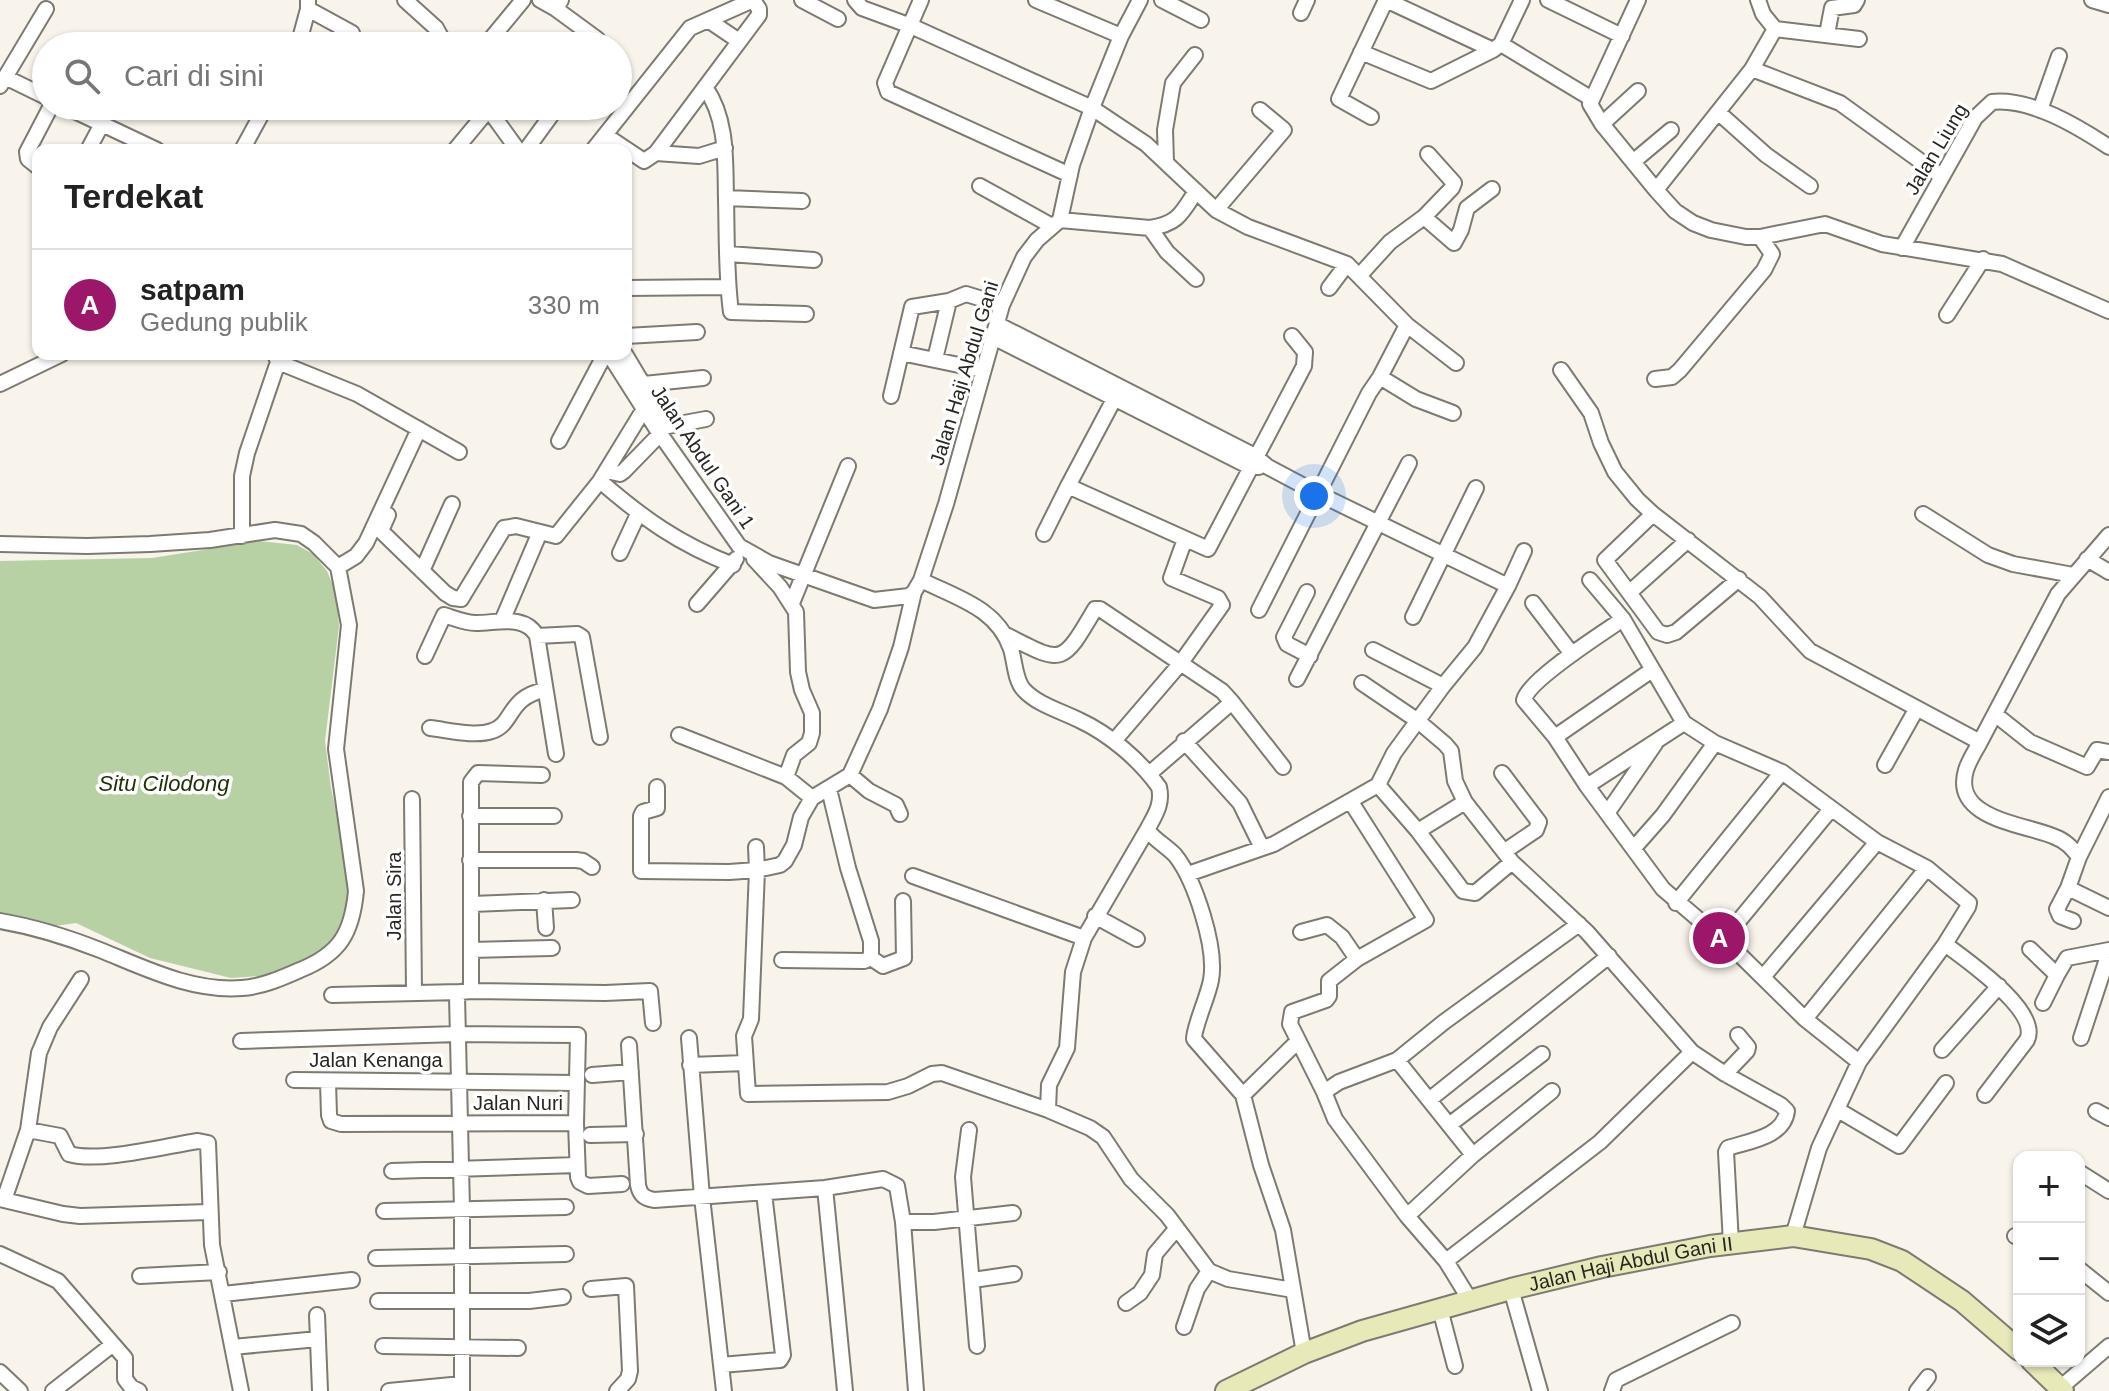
<!DOCTYPE html>
<html lang="id">
<head>
<meta charset="utf-8">
<style>
  :root { --surface:#fff; --page:#f2f2f2; --text:#222; --muted:#767676; --line:#e0e0e0; --accent:#9c1769 }
  body { margin:0; font-family:Helvetica,sans-serif; background:var(--page); color:var(--text) }
  .controls { position:absolute; right:24px; bottom:24px; display:grid; overflow:hidden; border-radius:16px; box-shadow:0 2px 6px #0004 }
  .controls button { width:72px; height:72px; display:grid; place-items:center; padding:0; border:0; border-bottom:2px solid var(--line); background:var(--surface); color:var(--text); font:40px sans-serif }
  .you { position:absolute; left:1314px; top:496px; width:28px; height:28px; margin:-20px; border:6px solid #fff; border-radius:50%; background:#1a73e8; box-shadow:0 0 0 12px #1a73e833 }
  .badge { display:grid; place-items:center; width:52px; height:52px; border-radius:50%; background:var(--accent); color:#fff; font-size:26px; font-weight:700 }
  .pin { position:absolute; translate:-50% -50%; border:4px solid #fff; box-shadow:0 2px 8px #0006 }
  .list { margin:0; padding:0; list-style:none }
  h2 { display:flex; justify-content:space-between; align-items:center; height:104px; margin:0; padding:0 32px; font-size:34px }
  h2 small { font-size:26px; font-weight:400; color:var(--muted) }
  .list li { display:grid; grid-template-columns:52px 1fr auto; gap:24px; align-items:center; box-sizing:border-box; height:112px; padding:0 32px; border-top:2px solid var(--line) }
  .list b { display:block; font-size:30px; white-space:nowrap }
  .list p { margin:0; font-size:26px; white-space:nowrap; color:var(--muted) }
  .list em { font-size:26px; font-style:normal; color:var(--muted) }
  .icon { flex:none; width:44px; height:44px; fill:none; stroke:currentColor; stroke-width:2; stroke-linecap:round; stroke-linejoin:round }
  .map { position:relative; flex:none; width:2109px; height:1391px; overflow:hidden }
  .search { position:absolute; background:var(--surface); box-shadow:0 2px 6px #0004; left:32px; top:32px; width:600px; height:88px; display:flex; align-items:center; gap:20px; box-sizing:border-box; padding:0 28px; border-radius:44px; color:var(--muted); font-size:30px }
  .panel { position:absolute; background:var(--surface); box-shadow:0 2px 6px #0004; left:32px; top:144px; width:600px; height:216px; border-radius:16px }
  .map>svg:first-child { display:block }
  .water { fill:#b8d1a4 }
  .lines { fill:none; stroke-linecap:round; stroke-linejoin:round }
  .street-casing { stroke:#7d7a72; stroke-width:18 }
  .secondary-casing { stroke:#7d7a72; stroke-width:24 }
  .street { stroke:#fff; stroke-width:14 }
  .secondary { stroke:#e8e9b9; stroke-width:20 }
  .labels { text-anchor:middle; dominant-baseline:central; stroke-width:7; stroke-linejoin:round; paint-order:stroke }
  .street-label { font-size:20px; fill:#272622; stroke:#fff }
  .water-label { font-size:22px; font-style:italic; fill:#1b3101; stroke:#fff }
</style>
</head>
<body>
<div class="map">
<svg width="2109" height="1391" viewBox="0 0 2109 1391">
  <rect width="100%" height="100%" fill="#f8f4eb"/>
  <path class="water" d="M 259,541 L 297,545 L 313,554 L 327,571 L 336,593 L 339,626 L 325,741 L 331,788 L 347,861 L 350,895 L 344,925 L 334,947 L 295,969 L 261,976 L 231,978 L 150,958 L 76,923 L 55,926 L 0,915 L 0,561 L 152,558 Z"/>
  <g class="lines">
    <g class="street-casing">
      <path id="street" d="M 405,0 L 436,28 L 446,46
        M 540,0 L 556,9 L 561,0
        M 802,0 L 838,19
        M 855,0 L 862,8 L 911,26 L 1092,108 L 1146,144 L 1216,210 L 1248,227 L 1347,264 L 1407,325 L 1456,363
        M 921,0 L 885,83 L 888,92 L 1070,175
        M 1036,0 L 1121,36
        M 1162,0 L 1201,20
        M 1386,0 L 1493,50 L 1501,44 L 1592,99
        M 1548,0 L 1622,36
        M 1638,0 L 1590,104 L 1602,124 L 1656,190 L 1675,211 L 1693,223 L 1711,230 L 1746,237 L 1760,237 L 1825,224 L 1882,244 L 2002,264 L 2109,311
        M 1758,0 L 1763,14 L 1775,29
        M 2092,0 L 2109,5
        M 308,9 L 352,33
        M 556,9 L 597,39 L 597,46
        M 1301,13 L 1307,0
        M 708,20 L 739,41
        M 1827,34 L 1832,8 L 1854,5 L 1857,0
        M 1501,44 L 1522,0
        M 298,46 L 308,9 L 308,0
        M 485,46 L 523,0
        M 1361,52 L 1431,81 L 1493,50
        M 1752,69 L 1775,29 L 1859,39
        M 5,77 L 46,97
        M 0,86 L 46,9
        M 705,87 C 728,120 725,161 726,200 C 727,237 726,275 731,312 L 806,314
        M 64,106 L 157,150
        M 486,106 L 518,150
        M 2040,110 L 2059,56
        M 1719,113 L 1766,155 L 1810,186
        M 1371,117 L 1339,99 L 1386,0
        M 1602,124 L 1638,91
        M 605,135 L 644,161 L 656,153 L 759,15 L 759,9 L 753,0
        M 88,150 L 102,124
        M 242,150 L 266,106
        M 455,150 L 489,109
        M 526,150 L 558,106
        M 593,150 L 690,28 L 753,0
        M 656,153 L 699,156 L 725,148
        M 1634,161 L 1671,130
        M 1166,162 L 1165,130 L 1173,83 L 1195,55
        M 38,167 L 28,159 L 27,152 L 51,106
        M 980,186 L 1052,226
        M 1656,190 L 1752,69 L 1840,103 L 1941,176
        M 726,198 L 802,201
        M 1216,210 L 1284,130 L 1260,110
        M 1424,217 L 1454,243 L 1461,230 L 1467,208 L 1492,189
        M 1060,220 L 1150,228 C 1178,224 1182,213 1196,191
        M 1150,228 L 1167,252 L 1196,279
        M 1902,248 L 1975,118 L 1992,102 C 2031,98 2077,126 2109,147
        M 728,254 L 814,260
        M 1360,275 L 1390,242 L 1424,217 L 1452,188 L 1454,183 L 1428,154
        M 626,288 L 728,287
        M 1329,288 L 1347,264
        M 1947,315 L 1983,259
        M 997,324 L 1255,456 L 1268,467 L 1317,493 L 1508,586 L 1475,647 L 1443,686
        M 626,336 L 697,332
        M 993,337 L 1250,467 L 1259,467
        M 901,353 L 983,370
        M 609,354 L 656,428 L 739,546 L 769,563 L 874,600 L 909,596 L 914,592
        M 625,354 L 668,426 L 706,419
        M 935,359 L 949,301
        M 278,362 L 357,394 L 459,452
        M 1561,370 L 1591,413 L 1601,443 L 1615,472 L 1637,499 L 1653,514 L 1760,597 L 1810,651 L 1980,742 L 2058,594 L 2109,535
        M 1380,377 L 1416,399 L 1453,413
        M 1655,379 L 1672,377 L 1680,370 L 1764,270 L 1772,254 L 1760,237
        M 0,384 L 62,354
        M 644,384 L 703,378
        M 1120,388 L 1068,486 L 1208,549 L 1304,366 L 1305,352 L 1292,336
        M 891,396 L 912,307 L 949,301 L 966,294 L 1002,305
        M 559,441 L 605,354
        M 606,471 L 620,474 L 624,471 L 660,434
        M 600,481 C 644,519 679,544 733,565
        M 1653,514 L 1605,560 L 1658,632 L 1667,635 L 1676,632 L 1739,579
        M 1923,514 L 1988,555 L 2013,564 L 2073,575
        M 388,515 L 381,531 L 445,593 L 453,598 L 461,599 L 504,528 L 516,526 L 556,536 L 600,481 L 644,409
        M 1044,534 L 1068,486
        M 242,536 L 242,476 L 247,453 L 278,362 L 275,354
        M 0,544 L 87,546 L 150,544 L 210,540 L 275,530 L 301,534 L 314,543 L 338,567
        M 620,553 L 638,514
        M 754,559 L 780,587 L 796,612 L 798,672 L 802,690 L 812,713 L 812,733 L 809,743 L 794,755 L 786,777
        M 2087,559 L 2109,572
        M 422,571 L 452,504
        M 921,580 C 957,598 997,608 1011,649 C 1015,662 1015,681 1024,690 C 1038,705 1061,711 1079,720 C 1109,734 1139,759 1159,787 C 1163,804 1155,815 1147,830 C 1155,840 1166,846 1175,855 C 1195,880 1217,948 1211,980 C 1208,997 1194,1026 1194,1039 L 1243,1095 L 1261,1165 L 1283,1230 L 1304,1353
        M 1590,580 L 1623,619 L 1684,723 L 1715,743
        M 1508,586 L 1524,551
        M 1307,592 L 1284,637 L 1287,644 L 1310,656
        M 1630,592 L 1688,540
        M 792,603 L 848,466
        M 1533,603 L 1572,654
        M 697,604 L 736,559
        M 1259,610 L 1369,393 L 1380,377 L 1407,325
        M 1413,617 L 1476,488
        M 1623,619 C 1603,633 1528,680 1524,700 L 1555,737 L 1587,786 L 1663,889 L 1739,954 L 1805,1019 L 1859,1062 L 1819,1148 L 1793,1236
        M 502,621 L 540,532
        M 1004,634 C 1063,664 1061,667 1095,609 L 1100,609 L 1222,691 L 1232,702 L 1149,774
        M 537,636 L 577,634 L 582,637 L 600,737
        M 425,656 L 444,615 C 454,618 465,623 476,623 C 498,623 525,614 537,636 L 556,754
        M 1297,679 L 1409,463
        M 1362,683 L 1418,721 L 1445,744 L 1451,751 L 1455,781 L 1465,802 L 1512,862 L 1587,932 L 1692,1052 L 1600,1142 L 1446,1261
        M 1232,702 L 1283,767
        M 1996,715 L 2030,742 L 2087,767 L 2097,750 L 2109,752
        M 430,728 C 448,730 475,737 492,731 C 514,724 507,698 544,690
        M 679,735 L 786,777 L 812,798
        M 1555,737 L 1652,670
        M 1114,741 L 1180,664 L 1222,605 L 1218,598 L 1171,578 L 1185,539
        M 1184,741 L 1240,803 L 1262,848
        M 1980,742 C 1976,750 1969,760 1966,770 C 1951,820 2027,824 2055,837 C 2066,841 2072,848 2079,857 L 2068,888 L 2057,909 L 2060,916 L 2073,921
        M 1885,765 L 1917,708
        M 1502,773 L 1539,822 L 1536,830 L 1505,851
        M 850,775 L 869,791 L 896,805 L 900,814
        M 1378,785 L 1418,831 L 1463,891 L 1475,893 L 1512,862
        M 1587,786 L 1684,723
        M 657,787 L 657,808 L 643,812 L 641,816 L 641,871 L 729,872 L 757,870 L 780,865 L 785,861 L 794,845 L 801,817 L 812,798 L 850,775 L 880,709 L 901,647 L 914,592 L 921,580 L 946,504 L 1002,305 L 1024,257 L 1037,240 L 1060,220 L 1072,165 L 1092,108 L 1121,36 L 1140,0
        M 412,799 L 414,992
        M 1351,802 L 1426,920 L 1357,959 L 1329,981 L 1329,996 L 1326,1000 L 1292,1012 L 1290,1024 L 1324,1092 L 1339,1082 L 1397,1060 L 1444,1022 L 1579,924
        M 1608,812 L 1655,744
        M 470,816 L 554,816
        M 1418,831 L 1465,802
        M 756,847 L 757,870 L 751,1019 L 744,1036 L 748,1094 L 888,1092 L 908,1086 L 932,1074 L 942,1073 L 1048,1110 L 1090,1128 L 1103,1137 L 1131,1179 L 1167,1215 L 1209,1271 L 1228,1279 L 1293,1290
        M 1634,848 L 1663,815 L 1715,743 L 1782,772 L 1877,842 L 1927,868
        M 2079,857 L 2109,797
        M 470,860 L 576,860 L 583,861 L 592,867
        M 1188,874 L 1274,844 L 1378,785 L 1394,753 L 1443,686 L 1373,650
        M 913,876 L 1084,938
        M 2068,888 L 2109,908
        M 544,900 L 546,928
        M 1676,903 L 1782,772
        M 472,904 L 572,900
        M 1095,916 L 1137,939
        M 0,921 C 35,927 67,937 100,950 C 145,968 192,992 242,988 C 261,987 282,978 300,970 C 340,954 352,933 356,891 L 336,749 L 349,625 L 338,567 L 356,556 L 366,543 L 419,429
        M 1301,932 L 1327,925 L 1342,937 L 1357,959
        M 1723,940 L 1831,809
        M 1945,944 C 1966,960 2041,1011 2027,1040 L 1985,1095
        M 2030,949 L 2057,975 L 2067,958 L 2109,950
        M 471,950 L 552,948
        M 871,958 L 883,966 L 904,958 L 903,901
        M 782,960 L 864,961 L 871,958 L 871,941 L 848,868 L 829,789
        M 1763,977 L 1877,842
        M 471,991 L 605,993 L 650,991 L 653,1023
        M 332,995 L 460,992
        M 2043,1003 L 2057,975
        M 1805,1019 L 1927,868 L 1969,903 L 1968,907 L 1945,944 L 1859,1062
        M 689,1038 L 702,1197 L 721,1365 L 780,1360 L 783,1355 L 764,1193
        M 2081,1038 L 2109,953
        M 241,1041 L 457,1034 L 578,1035 L 576,1123 L 578,1177 L 580,1182 L 588,1186 L 622,1184
        M 629,1045 L 638,1185 C 640,1195 644,1198 654,1200 L 825,1188 L 883,1179 L 897,1186 L 903,1222 L 916,1391
        M 1942,1050 L 1999,986
        M 1692,1052 L 1725,1074 L 1781,1105 L 1787,1111 C 1784,1137 1749,1141 1728,1148 L 1726,1152 L 1731,1243
        M 1397,1060 L 1473,1155
        M 690,1065 L 745,1063
        M 1725,1074 L 1747,1051 L 1748,1047 L 1738,1035
        M 592,1075 L 631,1072
        M 294,1080 L 576,1083
        M 328,1082 L 329,1115 L 331,1121 L 341,1124 L 576,1123
        M 1324,1092 L 1335,1119 L 1407,1216
        M 1243,1095 L 1298,1041
        M 1429,1100 L 1609,956
        M 1048,1110 L 1049,1085 L 1067,1048 L 1073,972 L 1084,938 L 1147,830
        M 1838,1110 L 1899,1146 L 1946,1083
        M 2096,1111 L 2109,1118
        M 1449,1125 L 1542,1054
        M 28,1130 L 39,1053 L 50,1027 L 81,979
        M 969,1130 L 963,1177 L 977,1346
        M 590,1135 L 636,1134
        M 392,1171 L 577,1165
        M 2079,1172 L 2109,1191
        M 825,1188 L 845,1391
        M 0,1199 L 63,1214 L 80,1216 L 209,1212
        M 4,1200 L 28,1130 L 60,1136 L 69,1154 C 100,1163 165,1146 198,1141 L 208,1143 L 212,1245 L 241,1391
        M 384,1211 L 566,1207
        M 903,1222 L 934,1222 L 1013,1213
        M 2015,1236 L 2019,1238
        M 0,1254 L 58,1281 L 125,1358 L 125,1379 L 131,1387 L 139,1391
        M 376,1258 L 566,1254
        M 2079,1269 L 2109,1293
        M 140,1276 L 219,1272
        M 973,1280 L 1014,1274
        M 591,1289 L 626,1286 L 630,1371 L 628,1379 L 617,1391
        M 1511,1289 L 1540,1391
        M 223,1294 L 352,1280
        M 1470,1300 L 1446,1261 L 1407,1216 L 1473,1155 L 1552,1091
        M 378,1301 L 529,1301 L 563,1297
        M 1126,1303 L 1140,1293 L 1152,1275 L 1155,1254 L 1177,1228
        M 1440,1309 L 1455,1366
        M 317,1315 L 320,1391
        M 1184,1327 L 1197,1289 L 1209,1271
        M 383,1346 L 518,1348
        M 233,1347 L 318,1339
        M 721,1365 L 724,1391
        M 0,1372 L 20,1391
        M 2060,1388 L 2109,1346
        M 53,1391 L 112,1345
        M 389,1391 L 462,1384
        M 462,1391 L 462,1209 L 457,996 L 460,992 L 471,991 L 471,782 L 478,773 L 542,775
        M 1612,1391 L 1616,1380 L 1732,1323
        M 1917,1391 L 1928,1377"/>
    </g>
    <g class="secondary-casing">
      <g id="secondary">
        <path d="M 2032,1361 L 2063,1391"/>
        <path id="s1" d="M 1226,1391 L 1304,1353 L 1362,1331 L 1511,1289 L 1602,1267 L 1710,1246 L 1793,1236 L 1871,1249 L 1902,1261 L 1962,1301 L 2019,1350"/>
      </g>
    </g>
    <use href="#street" class="street"/>
    <use href="#secondary" class="secondary"/>
  </g>
  <g class="labels">
    <g class="street-label">
      <text transform="translate(1936 149) rotate(-59)">Jalan Liung</text>
      <text transform="translate(964 373) rotate(-73)">Jalan Haji Abdul Gani</text>
      <text transform="translate(703 457) rotate(56)">Jalan Abdul Gani 1</text>
      <text transform="translate(394 896) rotate(-90)">Jalan Sira</text>
      <text x="376" y="1060">Jalan Kenanga</text>
      <text x="518" y="1103">Jalan Nuri</text>
      <text stroke="none"><textPath href="#s1" startOffset="426">Jalan Haji Abdul Gani II</textPath></text>
    </g>
    <g class="water-label">
      <text x="164" y="783">Situ Cilodong</text>
    </g>
  </g>
</svg>
<div class="controls">
<button>+</button>
<button>−</button>
<button><svg class="icon" aria-label="layers" viewBox="0 0 24 24"><path d="M12 4l9 5-9 5-9-5zM3 14l9 5 9-5"/></svg></button>
</div>
<div class="you"></div>
<div class="pin badge" style="left:1719px;top:938px">A</div>
<div class="search"><svg class="icon" aria-label="search" viewBox="0 0 24 24"><circle cx="10" cy="10" r="6"/><path d="M15 15l6 6"/></svg>Cari di sini</div>
<section class="panel">
<h2>Terdekat<small></small></h2>
<ul class="list">
<li><span class="badge">A</span><div><b>satpam</b><p>Gedung publik</p></div><em>330 m</em></li>
</ul>
</section>
</div>
</body>
</html>
